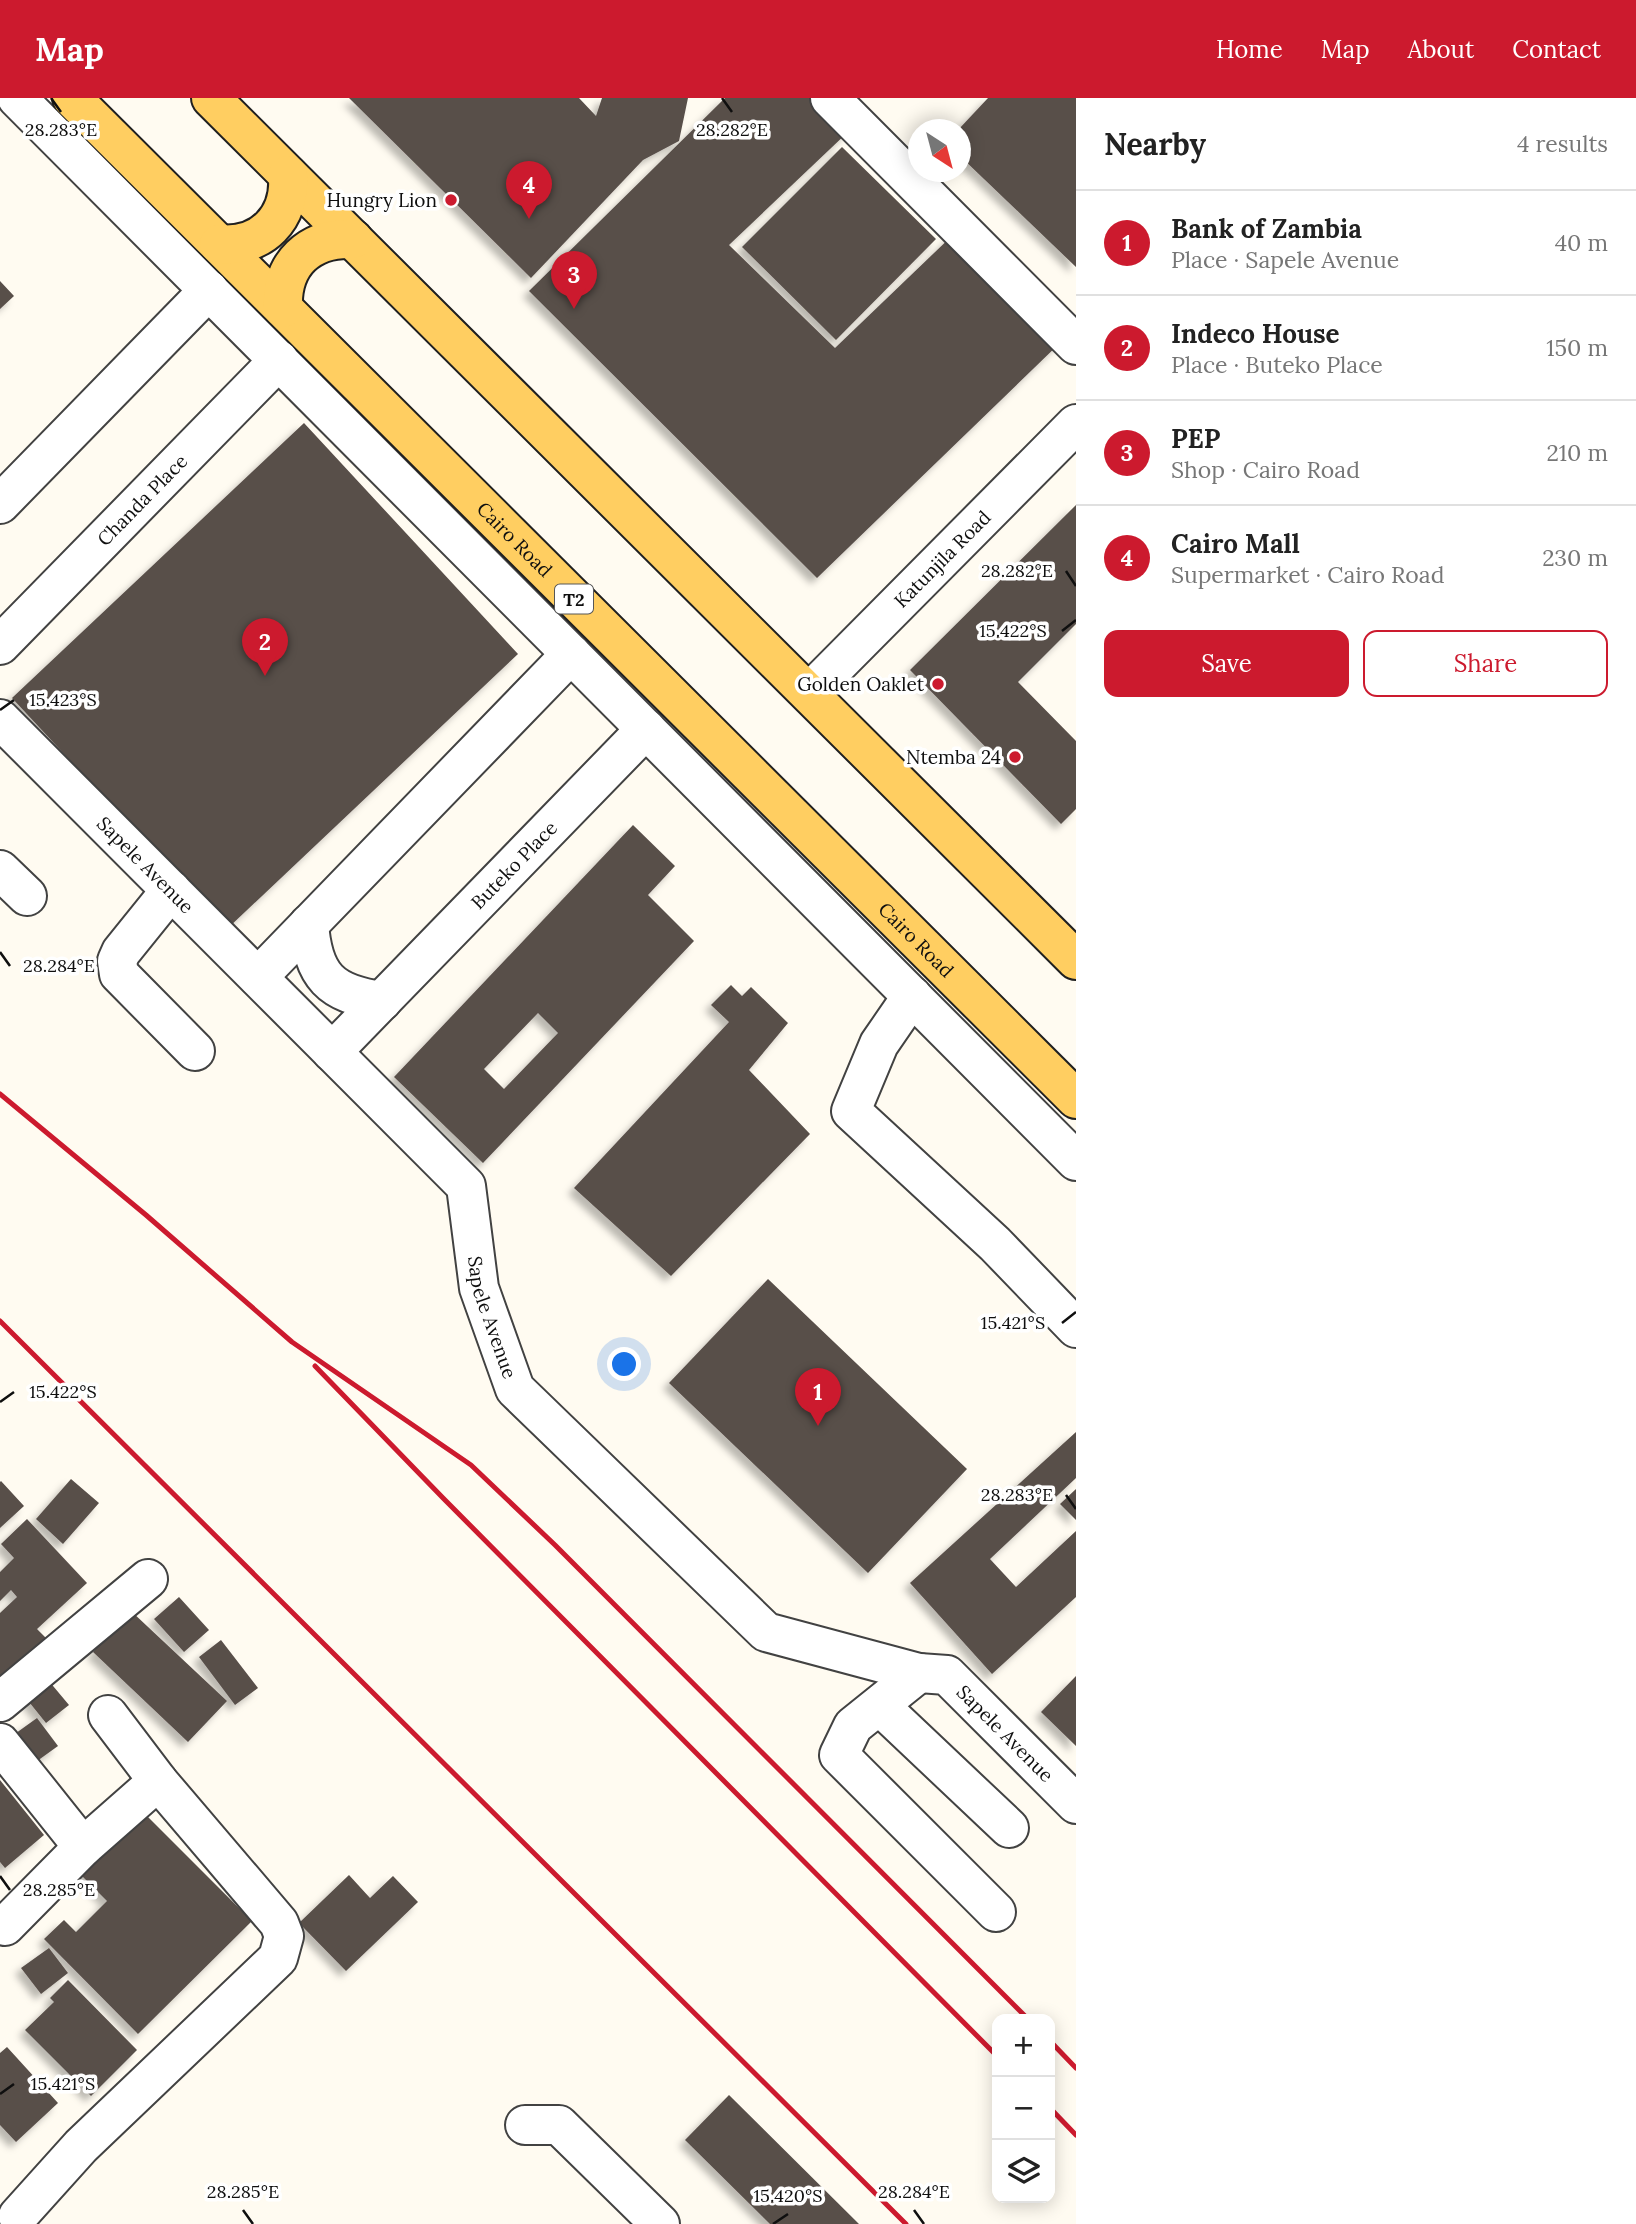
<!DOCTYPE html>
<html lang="en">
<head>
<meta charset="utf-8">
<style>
  :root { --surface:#fff; --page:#f6f6f6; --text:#222; --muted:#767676; --line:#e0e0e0; --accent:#cc1a2e }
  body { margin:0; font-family:Lora,serif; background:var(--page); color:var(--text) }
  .controls { position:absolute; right:21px; bottom:21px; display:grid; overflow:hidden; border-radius:14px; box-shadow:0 4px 18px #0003 }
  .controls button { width:63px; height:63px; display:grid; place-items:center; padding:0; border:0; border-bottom:2px solid var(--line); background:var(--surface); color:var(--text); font:35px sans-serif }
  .compass { position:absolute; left:908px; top:21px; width:63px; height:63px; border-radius:50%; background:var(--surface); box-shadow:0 4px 18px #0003; rotate:144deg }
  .you { position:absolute; left:625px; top:1267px; width:24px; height:24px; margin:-18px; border:5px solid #fff; border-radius:50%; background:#1a73e8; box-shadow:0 0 0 10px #1a73e833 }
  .badge { display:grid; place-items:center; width:46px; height:46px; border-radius:50%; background:var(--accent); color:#fff; font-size:23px; font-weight:700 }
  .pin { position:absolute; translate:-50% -58px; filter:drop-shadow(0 2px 4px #0008) }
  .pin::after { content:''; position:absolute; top:37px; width:24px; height:21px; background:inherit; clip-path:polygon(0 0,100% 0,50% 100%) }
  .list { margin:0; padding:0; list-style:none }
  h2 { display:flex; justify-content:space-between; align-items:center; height:91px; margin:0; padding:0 28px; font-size:30px }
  h2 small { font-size:23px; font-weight:400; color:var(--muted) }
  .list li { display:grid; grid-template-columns:46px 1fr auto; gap:21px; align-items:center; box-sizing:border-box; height:105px; padding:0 28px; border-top:2px solid var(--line) }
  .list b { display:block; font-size:26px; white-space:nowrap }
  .list p { margin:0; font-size:23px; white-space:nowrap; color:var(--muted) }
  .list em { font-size:23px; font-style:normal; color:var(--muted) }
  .actions { display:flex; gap:14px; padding:21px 28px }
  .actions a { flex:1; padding:16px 0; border:2px solid var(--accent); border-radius:14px; text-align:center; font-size:24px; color:var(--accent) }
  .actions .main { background:var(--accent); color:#fff }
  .icon { flex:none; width:38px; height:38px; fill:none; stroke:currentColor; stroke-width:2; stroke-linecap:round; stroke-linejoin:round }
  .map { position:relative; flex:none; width:1076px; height:2126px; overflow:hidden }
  header { display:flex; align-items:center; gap:42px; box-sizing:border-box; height:98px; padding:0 35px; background:var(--accent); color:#fff }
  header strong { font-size:33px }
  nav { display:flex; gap:38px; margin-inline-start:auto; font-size:24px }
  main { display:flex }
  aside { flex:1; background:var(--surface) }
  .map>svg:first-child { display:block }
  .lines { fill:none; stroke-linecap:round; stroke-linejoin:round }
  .stream { stroke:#31a1d9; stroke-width:10 }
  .building { fill:#594f4a; fill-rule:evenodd; filter:url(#shadow) }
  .minor-casing { stroke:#424242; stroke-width:42 }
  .major-casing { stroke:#202020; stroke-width:42 }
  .minor { stroke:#fff; stroke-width:38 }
  .major { stroke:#ffce61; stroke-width:38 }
  .rail { stroke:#cc1a2e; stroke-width:5 }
  .ticks { fill:none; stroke:#0f0f0f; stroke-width:2.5 }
  .poi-dot { fill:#cc1a2e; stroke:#fff; stroke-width:2.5 }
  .labels { text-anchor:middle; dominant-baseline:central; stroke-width:7; stroke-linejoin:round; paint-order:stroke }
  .shield { fill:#fff; stroke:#575757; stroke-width:2 }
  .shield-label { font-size:18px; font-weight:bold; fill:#0f0f0f }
  .poi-label { font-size:19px; fill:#0f0f0f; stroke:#fff; text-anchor:end }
  .street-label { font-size:19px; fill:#0f0f0f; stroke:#fff }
  .ticks-label { font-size:18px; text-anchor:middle; fill:#0f0f0f; stroke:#fff; stroke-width:7; stroke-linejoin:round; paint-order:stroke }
</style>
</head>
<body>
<header>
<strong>Map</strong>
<nav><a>Home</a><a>Map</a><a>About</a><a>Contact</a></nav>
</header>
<main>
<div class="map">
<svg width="1076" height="2126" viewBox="0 0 1076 2126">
  <defs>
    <filter id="shadow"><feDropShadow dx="-6" dy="6" stdDeviation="3.5" flood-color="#0004"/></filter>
  </defs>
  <rect width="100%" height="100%" fill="#fffbf1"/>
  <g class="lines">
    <path class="stream" d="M 0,2125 L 1,2126"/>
  </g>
  <path class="building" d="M 349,0 L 579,0 L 596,18 L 602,0 L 688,0 L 679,43 L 643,62 L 531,180 Z
    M 725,0 L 815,0 L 849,33 L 729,147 L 835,250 L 958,132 L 1062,243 L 817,480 L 529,193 Z
    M 988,0 L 1076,0 L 1076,169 L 961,59 L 961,32 L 958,32 Z
    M 842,49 L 936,141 L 836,242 L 742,149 Z
    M 0,183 L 14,198 L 0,211 Z
    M 304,325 L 518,556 L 227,831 L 12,600 Z
    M 1076,407 L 1076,526 L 1018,584 L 1076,643 L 1076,711 L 1061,726 L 910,572 Z
    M 633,727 L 675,768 L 648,797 L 694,843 L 483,1065 L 394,979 ZM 538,915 L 558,935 L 504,991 L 484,971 Z
    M 731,887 L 742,898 L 751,889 L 788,925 L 749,972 L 810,1036 L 671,1178 L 574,1090 L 729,924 L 711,907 Z
    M 768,1181 L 967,1371 L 868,1475 L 669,1285 Z
    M 1076,1334 L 1076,1380 L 990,1461 L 1016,1489 L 1076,1433 L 1076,1499 L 992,1576 L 910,1485 Z
    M 71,1381 L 99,1405 L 63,1446 L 36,1421 Z
    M 1,1383 L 24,1408 L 0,1430 L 0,1384 Z
    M 1076,1391 L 1076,1422 L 1060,1406 Z
    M 27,1421 L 87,1485 L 37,1531 L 46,1540 L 0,1584 L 0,1515 L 17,1499 L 11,1492 L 0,1503 L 0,1474 L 14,1460 L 1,1446 Z
    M 179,1499 L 209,1532 L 184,1554 L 154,1521 Z
    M 131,1513 L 227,1603 L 188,1644 L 93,1554 Z
    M 221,1542 L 258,1590 L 235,1607 L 199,1559 Z
    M 43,1576 L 69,1607 L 46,1625 L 21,1594 Z
    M 1076,1578 L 1076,1648 L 1041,1614 Z
    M 37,1620 L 58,1648 L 26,1671 L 5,1643 Z
    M 0,1682 L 44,1737 L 5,1770 L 0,1764 Z
    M 136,1707 L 252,1823 L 138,1936 L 44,1841 L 64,1822 L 76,1834 L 107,1803 L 73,1769 Z
    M 349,1777 L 370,1800 L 393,1778 L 418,1804 L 346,1873 L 299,1825 Z
    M 49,1850 L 68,1875 L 41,1896 L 21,1870 Z
    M 68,1882 L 137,1952 L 91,1998 L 25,1932 L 54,1904 L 50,1900 Z
    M 7,1949 L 58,2005 L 16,2044 L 0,2027 L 0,1955 Z
    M 729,1997 L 859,2126 L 770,2126 L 685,2042 Z"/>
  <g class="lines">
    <g class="minor-casing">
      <g id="minor">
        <path d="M 17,0 L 1076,1063"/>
        <path d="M 830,0 L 1076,247"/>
        <path d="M 0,406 L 209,192"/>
        <path id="s1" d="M 0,547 L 279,262"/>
        <path id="s2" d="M 809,595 L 1076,326"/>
        <path id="s3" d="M 0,621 L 466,1088 L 479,1190 L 515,1291 L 766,1534 L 919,1575 L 947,1577 L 1076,1706"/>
        <path d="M 0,772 L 27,798"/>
        <path d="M 171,792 L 121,854 L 117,863 L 119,876 L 195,953"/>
        <path d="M 309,826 C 313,878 330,896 382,903"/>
        <path d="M 258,879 L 571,556"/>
        <path d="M 912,898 L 879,946 L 851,1013 L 995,1146 L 1076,1230"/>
        <path id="s4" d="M 332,954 L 646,631"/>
        <path d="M 919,1575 L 853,1628 L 839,1657 L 996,1814"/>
        <path d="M 0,1604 L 148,1481"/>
        <path d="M 880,1608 L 1009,1730"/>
        <path d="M 108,1617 L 158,1683"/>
        <path d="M 0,1645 L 83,1749 L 158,1683 L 279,1825 L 284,1838 L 278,1860 L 81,2048 L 18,2118"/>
        <path d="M 5,1828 L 83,1749"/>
        <path d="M 525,2027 L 559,2027 L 660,2126"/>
      </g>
    </g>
    <g class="major-casing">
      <g id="major">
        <path id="s5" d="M 72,0 L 1076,1001"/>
        <path d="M 211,0 L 1076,862"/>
        <path d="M 219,146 C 262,150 291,120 288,77"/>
        <path d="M 283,210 C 281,166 309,139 353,141"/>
      </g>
    </g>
    <use href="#minor" class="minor"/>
    <use href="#major" class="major"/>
    <path class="rail" d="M 0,996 L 146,1117 L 292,1244 L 471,1367 L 555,1447 L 1028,1921
      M 0,1223 L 906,2126
      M 315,1268 L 443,1400 L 997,1958
      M 1050,1943 L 1076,1970
      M 1050,2010 L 1076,2037"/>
  </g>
  <path class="ticks" d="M 51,0 L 61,14M 722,0 L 732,14M 1066,473 L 1076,488M 1062,533 L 1076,522M 0,612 L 14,602M 0,854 L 10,868M 1062,1225 L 1076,1214M 0,1304 L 14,1294M 1066,1397 L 1076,1411M 0,1778 L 10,1792M 0,1996 L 14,1986M 243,2112 L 253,2126M 914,2112 L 924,2126M 773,2126 L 788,2116"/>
  <g class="poi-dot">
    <circle cx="451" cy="102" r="7"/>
    <circle cx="938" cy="586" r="7"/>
    <circle cx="1015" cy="659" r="7"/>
  </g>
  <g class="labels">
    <rect class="shield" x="555" y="486.5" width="38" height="29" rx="5"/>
    <g class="shield-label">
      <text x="574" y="501">T2</text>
    </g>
    <g class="poi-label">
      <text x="437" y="102">Hungry Lion</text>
      <text x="924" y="586">Golden Oaklet</text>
      <text x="1001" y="659">Ntemba 24</text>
    </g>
    <g class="street-label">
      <text stroke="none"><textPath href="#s1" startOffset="203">Chanda Place</textPath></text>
      <text stroke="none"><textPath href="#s5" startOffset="625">Cairo Road</textPath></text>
      <text stroke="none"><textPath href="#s2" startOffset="189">Katunjila Road</textPath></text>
      <text stroke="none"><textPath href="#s3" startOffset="206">Sapele Avenue</textPath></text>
      <text stroke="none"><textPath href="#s4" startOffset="261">Buteko Place</textPath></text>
      <text stroke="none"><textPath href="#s5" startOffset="1192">Cairo Road</textPath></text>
      <text stroke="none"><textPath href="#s3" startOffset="794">Sapele Avenue</textPath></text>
      <text stroke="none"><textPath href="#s3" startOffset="1488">Sapele Avenue</textPath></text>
    </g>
  </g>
  <g class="ticks-label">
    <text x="61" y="38">28.283°E</text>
    <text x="732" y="38">28.282°E</text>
    <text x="1017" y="479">28.282°E</text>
    <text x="1013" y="539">15.422°S</text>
    <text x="63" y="608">15.423°S</text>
    <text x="59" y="874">28.284°E</text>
    <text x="1013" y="1231">15.421°S</text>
    <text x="63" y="1300">15.422°S</text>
    <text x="1017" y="1403">28.283°E</text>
    <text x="59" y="1798">28.285°E</text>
    <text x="63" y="1992">15.421°S</text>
    <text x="243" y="2100">28.285°E</text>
    <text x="914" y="2100">28.284°E</text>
    <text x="788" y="2104">15.420°S</text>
  </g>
</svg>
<div class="controls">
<button>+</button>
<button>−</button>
<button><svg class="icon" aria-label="layers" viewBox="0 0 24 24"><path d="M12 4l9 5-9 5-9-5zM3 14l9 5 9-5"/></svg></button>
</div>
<svg class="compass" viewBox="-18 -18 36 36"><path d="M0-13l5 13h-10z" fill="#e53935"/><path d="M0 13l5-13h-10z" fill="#767676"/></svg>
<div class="you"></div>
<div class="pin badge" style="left:818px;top:1328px">1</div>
<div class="pin badge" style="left:265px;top:578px">2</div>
<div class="pin badge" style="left:574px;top:211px">3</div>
<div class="pin badge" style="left:529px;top:121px">4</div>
</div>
<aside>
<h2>Nearby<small>4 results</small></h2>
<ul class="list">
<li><span class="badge">1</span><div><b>Bank of Zambia</b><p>Place · Sapele Avenue</p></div><em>40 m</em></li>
<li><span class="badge">2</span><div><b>Indeco House</b><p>Place · Buteko Place</p></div><em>150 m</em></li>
<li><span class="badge">3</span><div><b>PEP</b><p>Shop · Cairo Road</p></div><em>210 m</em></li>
<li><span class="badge">4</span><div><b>Cairo Mall</b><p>Supermarket · Cairo Road</p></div><em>230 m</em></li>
</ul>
<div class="actions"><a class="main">Save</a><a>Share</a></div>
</aside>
</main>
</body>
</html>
